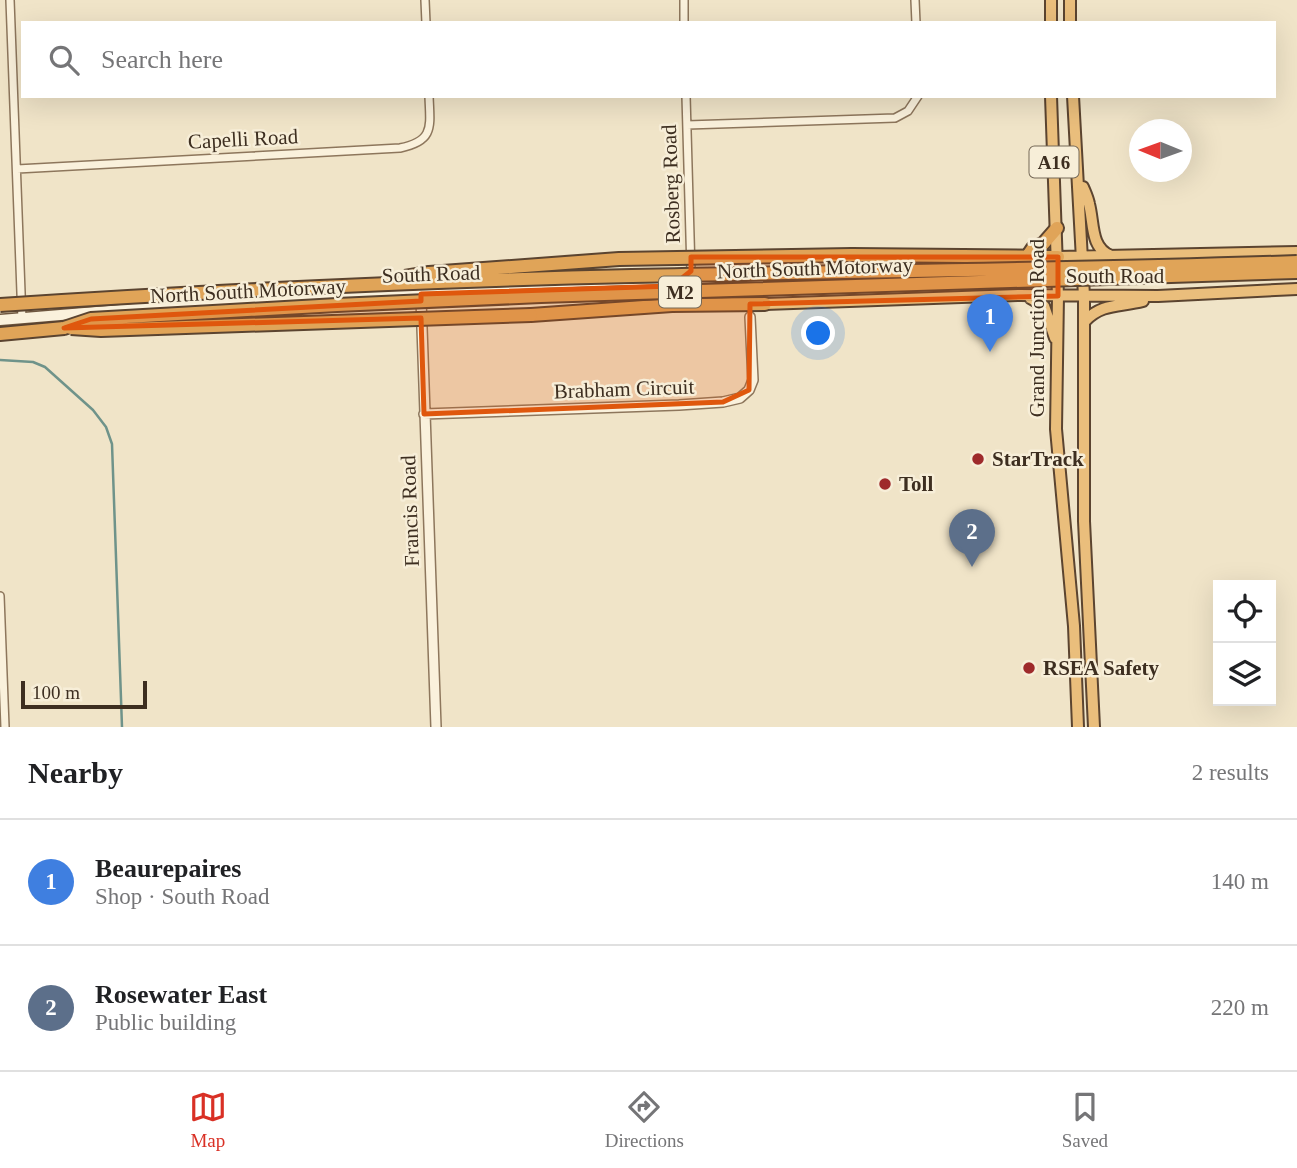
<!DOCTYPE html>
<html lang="en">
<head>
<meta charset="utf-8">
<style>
  :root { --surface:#fff; --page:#f6f6f6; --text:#202124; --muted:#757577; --line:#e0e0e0; --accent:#d93025 }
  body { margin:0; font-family:"Times New Roman",serif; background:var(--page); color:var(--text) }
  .controls { position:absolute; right:21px; bottom:21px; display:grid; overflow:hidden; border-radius:0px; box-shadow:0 7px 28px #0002 }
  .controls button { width:63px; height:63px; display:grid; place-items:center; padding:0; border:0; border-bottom:2px solid var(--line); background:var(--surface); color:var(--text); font:35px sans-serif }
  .compass { position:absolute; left:1129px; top:119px; width:63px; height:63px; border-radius:50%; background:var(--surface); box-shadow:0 7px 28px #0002; rotate:271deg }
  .scale { position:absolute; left:21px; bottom:18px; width:126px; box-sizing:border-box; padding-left:7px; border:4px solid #3d2e20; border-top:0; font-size:19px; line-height:24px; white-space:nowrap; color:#3d2e20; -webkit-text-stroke:5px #f7eed8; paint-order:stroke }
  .you { position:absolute; left:819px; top:334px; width:24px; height:24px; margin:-18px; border:5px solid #fff; border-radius:50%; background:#1a73e8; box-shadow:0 0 0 10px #1a73e833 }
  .badge { display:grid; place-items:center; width:46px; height:46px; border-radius:50%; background:var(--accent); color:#fff; font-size:23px; font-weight:700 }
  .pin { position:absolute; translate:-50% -58px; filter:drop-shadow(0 2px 4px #0008) }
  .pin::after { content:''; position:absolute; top:37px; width:24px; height:21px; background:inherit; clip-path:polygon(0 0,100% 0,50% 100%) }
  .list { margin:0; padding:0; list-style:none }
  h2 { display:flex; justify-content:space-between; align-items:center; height:91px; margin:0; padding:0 28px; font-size:30px }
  h2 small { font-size:23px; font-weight:400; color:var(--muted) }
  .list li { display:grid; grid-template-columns:46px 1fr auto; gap:21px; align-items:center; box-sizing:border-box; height:126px; padding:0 28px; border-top:2px solid var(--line) }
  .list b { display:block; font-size:26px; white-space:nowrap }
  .list p { margin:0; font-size:23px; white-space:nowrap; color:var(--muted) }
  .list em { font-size:23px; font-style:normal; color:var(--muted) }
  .icon { flex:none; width:38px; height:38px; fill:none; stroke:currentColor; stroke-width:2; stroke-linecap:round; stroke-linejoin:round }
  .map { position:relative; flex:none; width:1297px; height:727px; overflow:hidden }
  .search { position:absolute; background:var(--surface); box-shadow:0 7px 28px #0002; left:21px; right:21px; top:21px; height:77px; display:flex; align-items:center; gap:18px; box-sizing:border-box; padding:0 24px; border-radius:0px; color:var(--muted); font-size:26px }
  .sheet { height:343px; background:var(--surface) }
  nav { display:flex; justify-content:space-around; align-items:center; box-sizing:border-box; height:98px; border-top:2px solid var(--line); background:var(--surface); font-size:19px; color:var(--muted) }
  nav a { display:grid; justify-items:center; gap:4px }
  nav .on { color:var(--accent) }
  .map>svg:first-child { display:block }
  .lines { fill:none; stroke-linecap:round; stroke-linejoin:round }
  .stream { stroke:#6f938a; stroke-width:2.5 }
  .minor-casing { stroke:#8d765c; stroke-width:10 }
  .tertiary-casing { stroke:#8d765c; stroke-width:12 }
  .secondary-casing { stroke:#6f573f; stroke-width:13 }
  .trunk-casing { stroke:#5b4430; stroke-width:14 }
  .motorway-casing { stroke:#5b4430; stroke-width:16 }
  .minor { stroke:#faf1dc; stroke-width:7 }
  .tertiary { stroke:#faf1dc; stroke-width:9 }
  .secondary { stroke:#faf1dc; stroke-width:10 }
  .trunk { stroke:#eabe7c; stroke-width:10 }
  .motorway { stroke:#e0a458; stroke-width:12 }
  .motorway-bridge-casing { stroke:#5b4430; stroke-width:16; stroke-linecap:butt }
  .motorway-bridge { stroke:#e0a458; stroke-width:12 }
  .marked { fill:#df570d; fill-opacity:0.2; stroke:#df570d; stroke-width:5; stroke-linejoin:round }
  .poi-dot { fill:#9e2a2b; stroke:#f7eed8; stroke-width:2.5 }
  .labels { text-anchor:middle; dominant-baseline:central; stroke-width:5; stroke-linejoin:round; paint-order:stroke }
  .shield { fill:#f7eed8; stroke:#756857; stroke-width:2 }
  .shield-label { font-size:19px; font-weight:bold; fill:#3d2e20 }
  .street-label { font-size:21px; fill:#3d2e20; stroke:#f7eed8 }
  .poi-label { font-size:21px; font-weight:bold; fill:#3d2e20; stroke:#f7eed8; text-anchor:start }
</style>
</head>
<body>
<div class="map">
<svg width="1297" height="727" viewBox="0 0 1297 727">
  <rect width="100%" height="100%" fill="#f0e4c8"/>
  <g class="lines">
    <path class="stream" d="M 0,360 L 33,362 L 45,367 L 93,410 L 106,427 L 112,444 L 122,727"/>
    <g class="minor-casing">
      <path id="minor" d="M 10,0 L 22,319
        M 425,0 L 426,23
        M 684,0 L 684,23
        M 915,0 L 916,23
        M 686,96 L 691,271
        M 687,125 L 895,118 L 908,111 L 918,96
        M 17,169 L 400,148 C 435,141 430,126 429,96
        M 0,596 L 5,727"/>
    </g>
    <g class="tertiary-casing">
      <path id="tertiary" d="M 421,299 L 436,727
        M 424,414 L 679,405 L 723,402 L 740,398 L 749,390 L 753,380 L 750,317"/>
    </g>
    <g class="secondary-casing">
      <path id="secondary" d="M 0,320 L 217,302 L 672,286 L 682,282 L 691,272"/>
    </g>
    <g class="trunk-casing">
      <path id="trunk" d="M 1051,0 L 1051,23
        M 1070,23 L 1070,0
        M 1051,96 L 1058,296 L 1056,429 L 1074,626 L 1078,727
        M 1073,96 L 1084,296 L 1084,521 L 1094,727
        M 1083,187 C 1085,192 1088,198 1089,204 C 1094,222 1090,248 1111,256
        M 1058,257 L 1297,252
        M 1030,298 L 1044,306 L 1055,338
        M 765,304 L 1018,295 L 1158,296 L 1297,289
        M 1085,321 C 1102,303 1120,307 1143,301"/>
    </g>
    <g class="motorway-casing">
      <path id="motorway" d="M 852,255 L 1058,257
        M 1027,257 L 1033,248 L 1043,244 L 1057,228
        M 531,315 L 672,305 L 765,304
        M 0,334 L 64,328"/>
    </g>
    <use href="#minor" class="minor"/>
    <use href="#tertiary" class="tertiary"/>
    <use href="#secondary" class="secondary"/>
    <use href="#trunk" class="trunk"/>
    <use href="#motorway" class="motorway"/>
    <g class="motorway-bridge-casing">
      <path id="motorway-bridge" d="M 405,277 L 429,273 L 619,259 L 852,255
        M 0,305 C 210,291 421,281 632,276 C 854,271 1075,270 1297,262
        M 64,328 L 91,319 L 337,305 L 541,296 L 1297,272
        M 71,328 L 101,330 L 531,315"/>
    </g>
    <use href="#motorway-bridge" class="motorway-bridge"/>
  </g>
  <path class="marked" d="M 691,257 L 1058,257 L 1058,296 L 750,304 L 749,390 L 723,402 L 424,414 L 421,318 L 64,328 L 91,319 L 421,301 L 421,294 L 672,286 L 691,271 Z"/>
  <g class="poi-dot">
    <circle cx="978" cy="459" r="7"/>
    <circle cx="885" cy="484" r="7"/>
    <circle cx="1029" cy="668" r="7"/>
  </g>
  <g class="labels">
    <g class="shield">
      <rect x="1029.5" y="146.5" width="49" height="31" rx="5"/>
      <rect x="659" y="276.5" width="42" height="31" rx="5"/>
    </g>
    <g class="shield-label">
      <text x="1054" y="162">A16</text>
      <text x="680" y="292">M2</text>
    </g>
    <g class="street-label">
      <text transform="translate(243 139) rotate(-3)">Capelli Road</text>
      <text transform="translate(671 184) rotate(-92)">Rosberg Road</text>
      <text transform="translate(815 268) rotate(-2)">North South Motorway</text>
      <text transform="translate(431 274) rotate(-2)">South Road</text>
      <text x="1115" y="276">South Road</text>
      <text transform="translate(248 291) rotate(-3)">North South Motorway</text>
      <text transform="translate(1037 328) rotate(-90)">Grand Junction Road</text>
      <text transform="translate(624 389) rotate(-2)">Brabham Circuit</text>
      <text transform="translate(410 511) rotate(-92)">Francis Road</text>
    </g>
    <g class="poi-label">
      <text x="992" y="459">StarTrack</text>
      <text x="899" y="484">Toll</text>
      <text x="1043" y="668">RSEA Safety</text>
    </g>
  </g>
</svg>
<div class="controls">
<button><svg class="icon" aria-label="locate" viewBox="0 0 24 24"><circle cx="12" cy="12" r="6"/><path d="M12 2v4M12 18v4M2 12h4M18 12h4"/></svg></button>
<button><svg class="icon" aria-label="layers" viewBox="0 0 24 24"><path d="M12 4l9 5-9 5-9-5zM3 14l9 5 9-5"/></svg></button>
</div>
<svg class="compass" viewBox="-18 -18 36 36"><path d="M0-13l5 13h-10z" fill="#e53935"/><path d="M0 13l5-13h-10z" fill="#757577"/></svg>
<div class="scale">100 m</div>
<div class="you"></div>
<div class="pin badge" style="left:990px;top:352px;background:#3f7fe0">1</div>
<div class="pin badge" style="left:972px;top:567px;background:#5c6f8a">2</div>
<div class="search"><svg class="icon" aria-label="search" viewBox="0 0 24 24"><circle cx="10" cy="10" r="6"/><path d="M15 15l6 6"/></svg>Search here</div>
</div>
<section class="sheet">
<h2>Nearby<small>2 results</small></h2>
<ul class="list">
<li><span class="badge" style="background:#3f7fe0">1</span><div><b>Beaurepaires</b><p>Shop · South Road</p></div><em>140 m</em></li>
<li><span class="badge" style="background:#5c6f8a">2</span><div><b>Rosewater East</b><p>Public building</p></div><em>220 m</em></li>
</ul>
</section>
<nav>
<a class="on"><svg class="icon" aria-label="map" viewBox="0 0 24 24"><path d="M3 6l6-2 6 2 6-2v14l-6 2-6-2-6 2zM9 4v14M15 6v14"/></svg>Map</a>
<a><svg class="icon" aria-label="directions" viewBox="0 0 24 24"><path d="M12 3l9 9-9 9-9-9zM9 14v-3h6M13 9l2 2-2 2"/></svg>Directions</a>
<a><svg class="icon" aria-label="saved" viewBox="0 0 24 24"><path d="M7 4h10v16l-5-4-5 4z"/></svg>Saved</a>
</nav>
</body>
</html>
